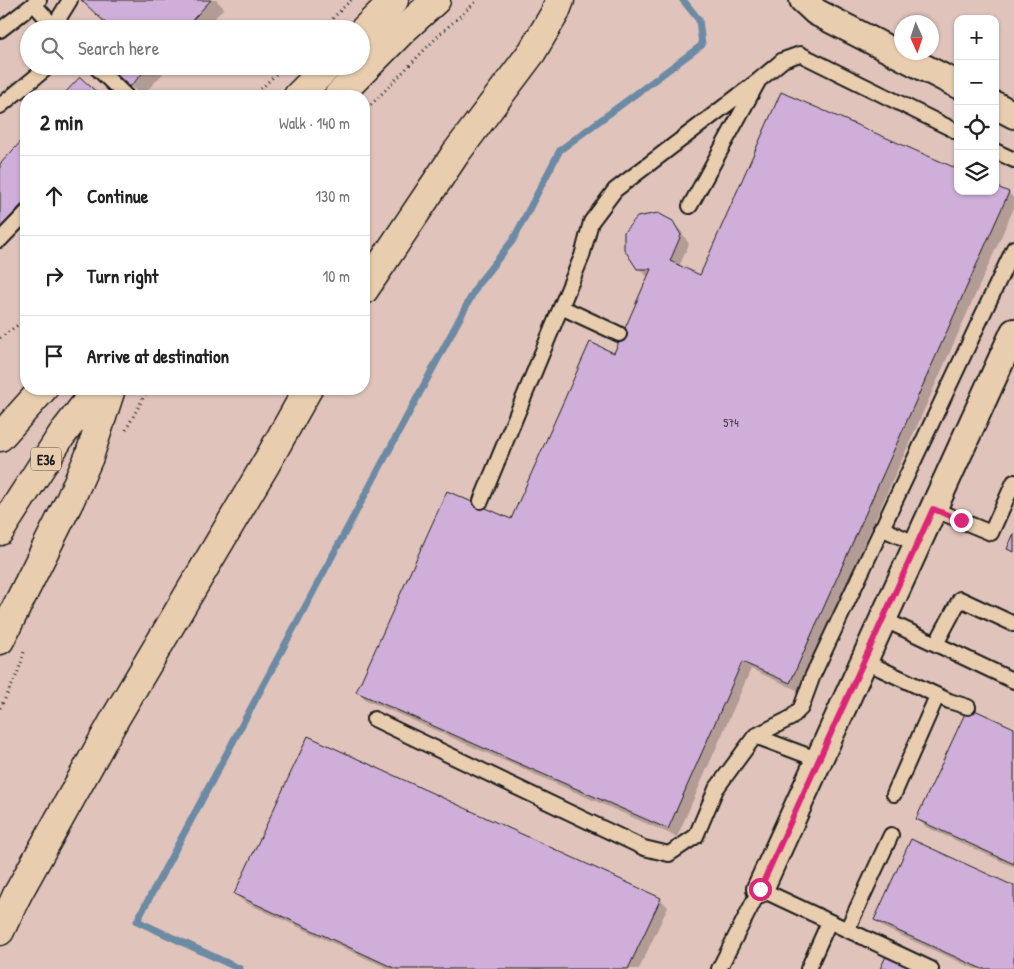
<!DOCTYPE html>
<html lang="en">
<head>
<meta charset="utf-8">
<style>
  :root { --surface:#fff; --page:#f2f2f2; --text:#222; --muted:#767676; --line:#e0e0e0 }
  body { margin:0; font-family:"Patrick Hand",sans-serif; background:var(--page); color:var(--text) }
  .controls { position:absolute; right:15px; top:15px; display:grid; overflow:hidden; border-radius:10px; box-shadow:0 1px 4px #0004 }
  .controls button { width:45px; height:45px; display:grid; place-items:center; padding:0; border:0; border-bottom:1px solid var(--line); background:var(--surface); color:var(--text); font:25px sans-serif }
  .compass { position:absolute; left:894px; top:15px; width:45px; height:45px; border-radius:50%; background:var(--surface); box-shadow:0 1px 4px #0004; rotate:177deg }
  .stop { position:absolute; width:15px; height:15px; margin:-11px; border:4px solid #db2777; border-radius:50%; background:#fff }
  .stop.end { background:#db2777; border-color:#fff; box-shadow:0 1px 5px #0008 }
  .list { margin:0; padding:0; list-style:none }
  h2 { display:flex; justify-content:space-between; align-items:center; height:65px; margin:0; padding:0 20px; font-size:21px }
  h2 small { font-size:16px; font-weight:400; color:var(--muted) }
  .list li { display:grid; grid-template-columns:32px 1fr auto; gap:15px; align-items:center; box-sizing:border-box; height:80px; padding:0 20px; border-top:1px solid var(--line) }
  .list b { display:block; font-size:19px; white-space:nowrap }
  .list em { font-size:16px; font-style:normal; color:var(--muted) }
  .icon { flex:none; width:28px; height:28px; fill:none; stroke:currentColor; stroke-width:2; stroke-linecap:round; stroke-linejoin:round }
  .map { position:relative; flex:none; width:1014px; height:969px; overflow:hidden }
  .search { position:absolute; background:var(--surface); box-shadow:0 1px 4px #0004; left:20px; top:20px; width:350px; height:55px; display:flex; align-items:center; gap:12px; box-sizing:border-box; padding:0 18px; border-radius:28px; color:var(--muted); font-size:19px }
  .panel { position:absolute; background:var(--surface); box-shadow:0 1px 4px #0004; left:20px; top:90px; width:350px; height:305px; border-radius:20px }
  .map>svg:first-child { display:block }
  .shadow { fill:#0003 }
  .lines { fill:none; stroke-linecap:round; stroke-linejoin:round }
  .stream { stroke:#6c8aa4; stroke-width:7 }
  .building { fill:#cfaed9; stroke:#1c1c1c }
  .service-casing { stroke:#1c1c1c; stroke-width:18 }
  .minor-casing { stroke:#1c1c1c; stroke-width:30 }
  .tertiary-casing { stroke:#1c1c1c; stroke-width:31 }
  .motorway-casing { stroke:#1c1c1c; stroke-width:31 }
  .path { stroke:#1c1c1c; stroke-width:3; stroke-dasharray:1 4; stroke-linecap:butt }
  .service { stroke:#e8cdaf; stroke-width:14 }
  .minor { stroke:#e8cdaf; stroke-width:26 }
  .tertiary { stroke:#e8cdaf; stroke-width:28 }
  .motorway { stroke:#e8cdaf; stroke-width:28 }
  .route { stroke:#db2777; stroke-width:6 }
  .labels { text-anchor:middle; dominant-baseline:central; stroke-width:4; stroke-linejoin:round; paint-order:stroke }
  .number-label { font-size:12px; fill:#49404b }
  .shield { fill:#e8cdaf; stroke:#595148; stroke-width:1 }
  .shield-label { font-size:14px; font-weight:bold; fill:#1c1c1c }
</style>
</head>
<body>
<div class="map">
<svg width="1014" height="969" viewBox="0 0 1014 969">
  <rect width="100%" height="100%" fill="#e0c4bc"/>
  <filter id="ink" filterUnits="userSpaceOnUse"><feTurbulence type="fractalNoise" baseFrequency=".02" numOctaves="2"/><feDisplacementMap in="SourceGraphic" scale="10" xChannelSelector="R" yChannelSelector="G"/><feConvolveMatrix kernelMatrix="1 2 1 2 8 2 1 2 1" color-interpolation-filters="sRGB"/></filter>
  <g filter="url(#ink)">
    <path class="shadow" d="M 83,0 L 216,0 L 224,8 L 205,29 L 113,29 Z
      M 108,66 L 170,66 L 142,96 Z
      M 26,137 L 26,222 L 0,231 L 0,166 Z
      M 995,187 L 1009,193 L 1014,199 L 1014,208 L 799,691 L 751,669 L 677,837 L 366,700 L 358,692 L 512,521 L 615,355 L 650,277 L 647,276 L 638,268 L 672,222 L 681,231 L 689,244 L 679,267 L 701,276 L 958,191 L 995,191 Z
      M 1014,729 L 1014,867 L 926,827 L 917,819 Z
      M 1014,887 L 1014,969 L 975,969 L 884,928 L 876,920 Z
      M 235,894 L 660,899 L 668,907 L 639,969 L 389,969 L 244,902 Z"/>
    <g class="lines">
      <path class="stream" d="M 240,969 L 137,921 L 478,284 L 513,240 L 560,150 L 702,45 L 699,20 L 683,0"/>
    </g>
    <path class="building" d="M 81,0 L 211,0 L 184,29 L 112,29 Z
      M 108,66 L 149,66 L 130,87 Z
      M 80,77 L 101,96 L 62,96 Z
      M 781,92 L 958,169 L 958,191 L 995,191 L 995,186 L 1009,192 L 790,683 L 742,662 L 668,829 L 356,692 L 447,491 L 511,519 L 590,342 L 614,353 L 651,269 L 637,269 L 624,249 L 624,232 L 637,217 L 658,213 L 673,221 L 681,235 L 670,261 L 700,275 Z
      M 26,136 L 26,200 L 0,228 L 0,164 Z
      M 1014,533 L 1014,552 L 1007,549 Z
      M 968,707 L 1014,728 L 1014,864 L 916,819 Z
      M 308,736 L 661,898 L 628,969 L 396,969 L 234,894 Z
      M 911,839 L 1014,886 L 1014,969 L 982,969 L 874,920 Z
      M 886,956 L 914,969 L 880,969 Z"/>
    <g class="lines">
      <g class="service-casing">
        <path id="service" d="M 34,4 L 56,29
          M 54,26 L 70,0
          M 0,30 L 39,0
          M 95,66 L 126,96
          M 0,106 L 49,66
          M 995,151 L 1014,160
          M 690,206 L 759,80 L 783,60 L 800,54 L 958,132
          M 0,240 L 26,213
          M 561,307 L 619,334
          M 481,501 L 582,256 L 591,222 L 615,190 L 759,80
          M 933,509 L 991,533 L 1014,482
          M 881,528 L 917,544
          M 883,619 L 1014,681
          M 936,644 L 960,599 L 1014,624
          M 864,661 L 949,701 L 968,707
          M 374,719 L 644,848 L 669,854 L 696,836 L 716,789 L 755,736 L 819,760
          M 755,736 L 791,718 L 801,708 L 813,675 L 1014,248
          M 894,794 L 937,696
          M 847,930 L 891,835
          M 719,969 L 760,889 L 931,969
          M 808,969 L 829,922"/>
      </g>
      <g class="minor-casing">
        <path id="minor" d="M 803,0 L 816,12 L 958,85
          M 995,105 L 1014,115
          M 760,889 L 1014,332"/>
      </g>
      <g class="tertiary-casing">
        <path id="tertiary" d="M 364,290 L 456,153 L 532,52 L 555,13 L 560,0
          M 17,895 L 116,717 L 267,462 L 308,389"/>
      </g>
      <g class="motorway-casing">
        <path id="motorway" d="M 361,33 L 394,0
          M 298,96 L 328,66
          M 338,96 L 403,30 L 436,0
          M 0,437 L 43,389
          M 0,531 L 61,436 L 97,389
          M 0,640 L 70,500 L 89,457 L 111,389
          M 0,931 L 17,895"/>
      </g>
      <path class="path" d="M 322,29 L 351,0
        M 254,96 L 284,66
        M 364,112 L 441,33 L 478,0
        M 0,338 L 26,319
        M 126,430 L 148,389
        M 0,708 C 10,689 20,672 24,651"/>
      <use href="#service" class="service"/>
      <use href="#minor" class="minor"/>
      <use href="#tertiary" class="tertiary"/>
      <use href="#motorway" class="motorway"/>
    </g>
  </g>
  <g class="lines" filter="url(#ink)">
    <path class="route" d="M 760,889 L 933,509 L 961,520"/>
  </g>
  <g class="labels">
    <g class="number-label">
      <text x="731" y="422">574</text>
    </g>
    <rect class="shield" x="31" y="447.5" width="30" height="23" rx="4"/>
    <g class="shield-label">
      <text x="46" y="459">E36</text>
    </g>
  </g>
</svg>
<div class="controls">
<button>+</button>
<button>−</button>
<button><svg class="icon" aria-label="locate" viewBox="0 0 24 24"><circle cx="12" cy="12" r="6"/><path d="M12 2v4M12 18v4M2 12h4M18 12h4"/></svg></button>
<button><svg class="icon" aria-label="layers" viewBox="0 0 24 24"><path d="M12 4l9 5-9 5-9-5zM3 14l9 5 9-5"/></svg></button>
</div>
<svg class="compass" viewBox="-18 -18 36 36"><path d="M0-13l5 13h-10z" fill="#e53935"/><path d="M0 13l5-13h-10z" fill="#767676"/></svg>
<div class="stop" style="left:760px;top:889px"></div>
<div class="stop end" style="left:961px;top:520px"></div>
<div class="search"><svg class="icon" aria-label="search" viewBox="0 0 24 24"><circle cx="10" cy="10" r="6"/><path d="M15 15l6 6"/></svg>Search here</div>
<section class="panel">
<h2>2 min<small>Walk · 140 m</small></h2>
<ul class="list">
<li><svg class="icon" aria-label="ahead" viewBox="0 0 24 24"><path d="M12 20V5M6 11l6-6 6 6"/></svg><div><b>Continue</b></div><em>130 m</em></li>
<li><svg class="icon" aria-label="right" viewBox="0 0 24 24"><path d="M7 20v-9h11M14 6l5 5-5 5"/></svg><div><b>Turn right</b></div><em>10 m</em></li>
<li><svg class="icon" aria-label="arrive" viewBox="0 0 24 24"><path d="M6 21V4h12l-3 4 3 4H6"/></svg><div><b>Arrive at destination</b></div></li>
</ul>
</section>
</div>
</body>
</html>
